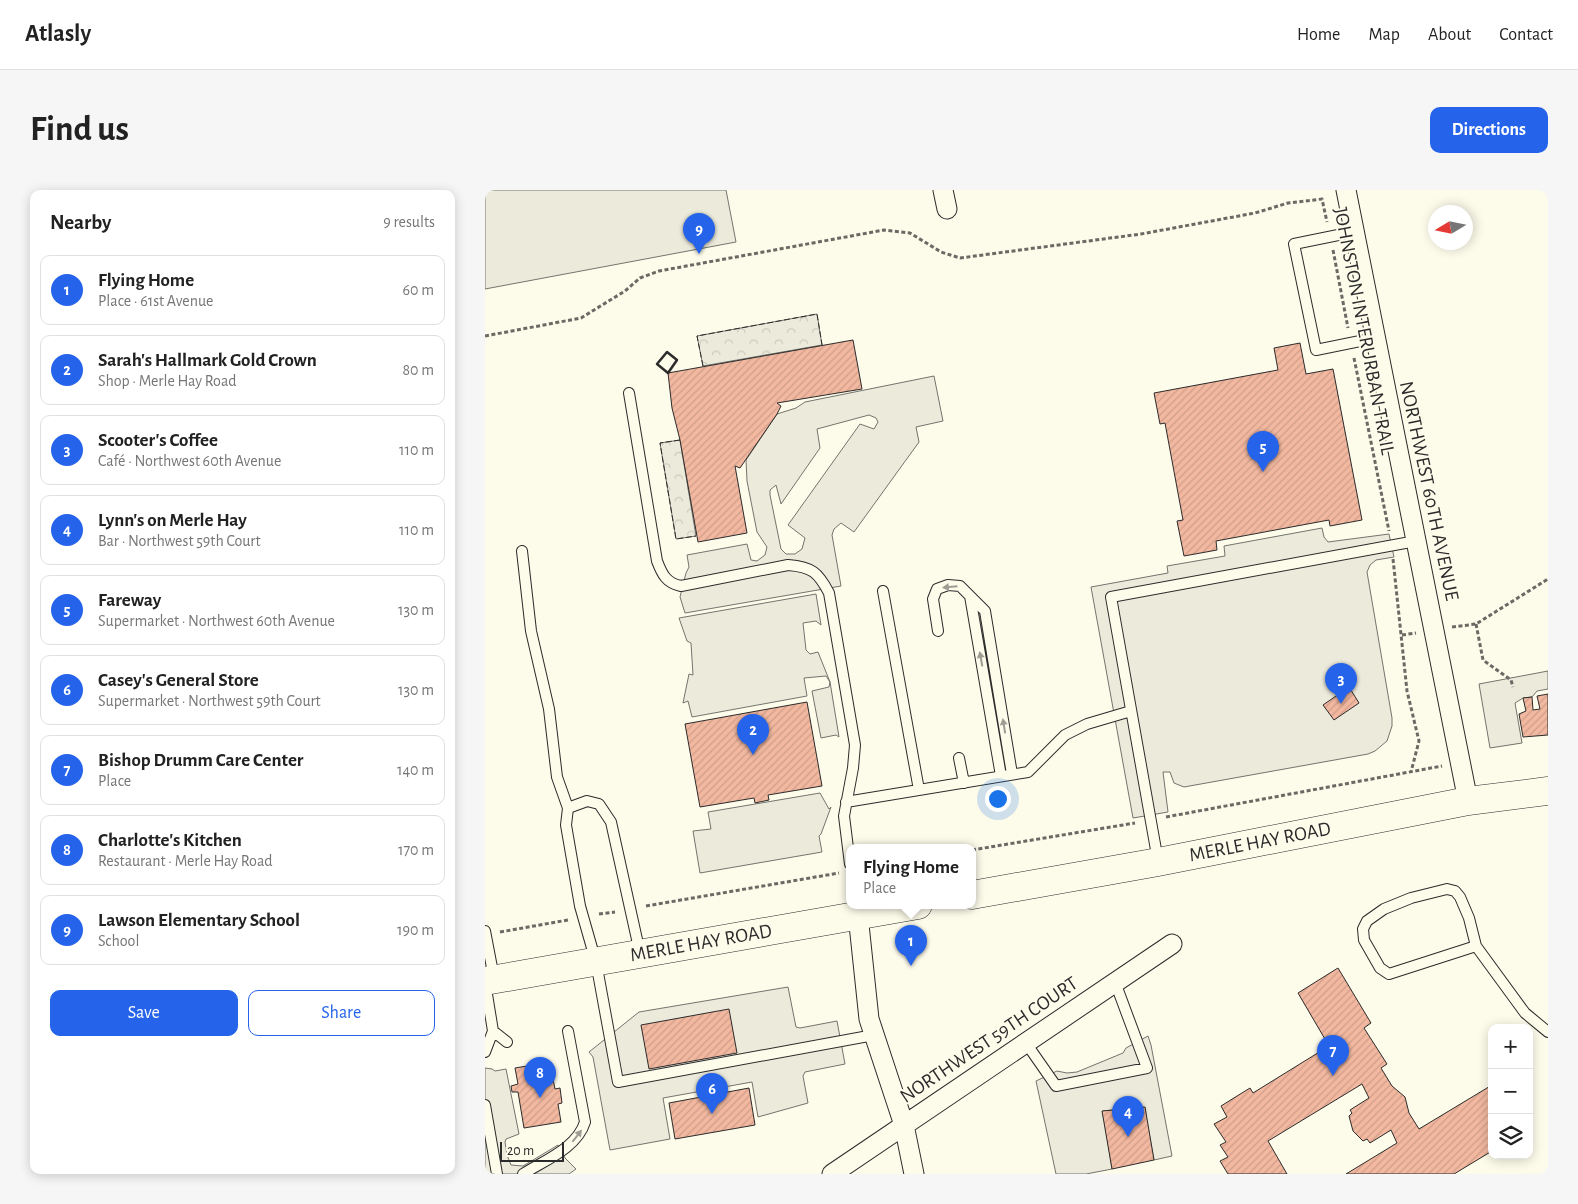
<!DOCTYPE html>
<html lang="en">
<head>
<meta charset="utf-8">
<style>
  :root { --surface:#fff; --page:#f6f6f6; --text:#222; --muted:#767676; --line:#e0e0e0; --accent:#2563eb }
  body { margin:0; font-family:"Alegreya Sans",sans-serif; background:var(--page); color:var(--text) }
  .controls { position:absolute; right:15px; bottom:15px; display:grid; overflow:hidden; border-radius:10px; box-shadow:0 2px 12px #0003 }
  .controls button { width:45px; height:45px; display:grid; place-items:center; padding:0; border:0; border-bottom:1px solid var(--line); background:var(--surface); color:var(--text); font:25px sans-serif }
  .compass { position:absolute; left:943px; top:15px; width:45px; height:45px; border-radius:50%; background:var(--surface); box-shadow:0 2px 12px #0003; rotate:260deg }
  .scale { position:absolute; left:15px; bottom:12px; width:64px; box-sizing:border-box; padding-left:5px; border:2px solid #2b2b2b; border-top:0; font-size:14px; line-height:18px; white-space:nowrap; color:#2b2b2b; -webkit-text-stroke:4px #fdfbea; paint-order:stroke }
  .you { position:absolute; left:512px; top:608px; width:18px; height:18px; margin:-12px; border:4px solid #fff; border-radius:50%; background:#1a73e8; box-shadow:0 0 0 8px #1a73e833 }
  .badge { display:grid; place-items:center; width:32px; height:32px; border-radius:50%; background:var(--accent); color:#fff; font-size:16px; font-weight:700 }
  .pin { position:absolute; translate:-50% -41px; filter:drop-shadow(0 1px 2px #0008) }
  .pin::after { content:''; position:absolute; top:26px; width:18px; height:15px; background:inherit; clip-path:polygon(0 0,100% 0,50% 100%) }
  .popup { position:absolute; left:361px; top:654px; width:130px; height:65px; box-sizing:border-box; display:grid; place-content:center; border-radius:10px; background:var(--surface); filter:drop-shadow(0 1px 4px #0005); font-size:16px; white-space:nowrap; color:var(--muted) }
  .popup b { font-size:19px; color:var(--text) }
  .popup::after { content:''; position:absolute; left:50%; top:100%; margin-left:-10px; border:10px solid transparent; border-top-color:var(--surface) }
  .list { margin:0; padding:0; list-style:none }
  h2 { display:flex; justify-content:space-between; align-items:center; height:65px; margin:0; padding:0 20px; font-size:21px }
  h2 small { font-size:16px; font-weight:400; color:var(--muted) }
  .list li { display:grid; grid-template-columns:32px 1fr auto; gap:15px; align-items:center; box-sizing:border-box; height:70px; margin:0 10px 10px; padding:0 10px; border:1px solid var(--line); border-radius:10px }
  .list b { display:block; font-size:19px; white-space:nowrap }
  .list p { margin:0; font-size:16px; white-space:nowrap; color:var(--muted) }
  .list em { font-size:16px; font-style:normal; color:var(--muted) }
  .actions { display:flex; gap:10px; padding:15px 20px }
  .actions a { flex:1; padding:11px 0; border:1px solid var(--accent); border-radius:10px; text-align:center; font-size:18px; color:var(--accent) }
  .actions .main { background:var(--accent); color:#fff }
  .icon { flex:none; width:28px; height:28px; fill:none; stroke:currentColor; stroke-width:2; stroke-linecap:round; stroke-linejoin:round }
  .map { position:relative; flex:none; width:1063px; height:984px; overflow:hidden; border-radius:10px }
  header { display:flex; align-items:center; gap:30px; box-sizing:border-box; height:70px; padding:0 25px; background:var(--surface); border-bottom:1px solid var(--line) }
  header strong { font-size:24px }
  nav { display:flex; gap:28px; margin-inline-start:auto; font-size:18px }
  .intro { display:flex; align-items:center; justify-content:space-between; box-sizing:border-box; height:120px; padding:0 30px }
  h1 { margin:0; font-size:35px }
  .button { padding:12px 22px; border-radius:10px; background:var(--accent); color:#fff; font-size:18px; font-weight:700 }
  main { display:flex; gap:30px; padding:0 30px }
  aside { flex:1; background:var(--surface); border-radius:10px; box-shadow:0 2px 12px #0003 }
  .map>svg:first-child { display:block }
  .green { fill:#ecebdb; stroke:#74746e }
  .forest { fill:url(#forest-crowns); stroke:#74746e }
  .parking { fill:#eceadb; stroke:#74746e; fill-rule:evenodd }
  .building { fill:url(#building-hatch); stroke:#2b2b2b }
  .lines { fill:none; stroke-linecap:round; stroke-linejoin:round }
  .service-casing { stroke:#2b2b2b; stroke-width:12 }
  .minor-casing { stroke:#2b2b2b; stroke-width:21 }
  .secondary-casing { stroke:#2b2b2b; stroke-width:29 }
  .path { stroke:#6a6964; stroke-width:3; stroke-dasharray:4 2.5; stroke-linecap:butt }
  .service { stroke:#fdfbea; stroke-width:10 }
  .minor { stroke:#fdfbea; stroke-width:19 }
  .secondary { stroke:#fdfbea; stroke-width:28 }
  .fence { stroke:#2b2b2b; stroke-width:1; stroke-dasharray:6 2.5; stroke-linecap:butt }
  .wall { stroke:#2b2b2b; stroke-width:2.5 }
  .oneway { fill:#9e9d94 }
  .labels { text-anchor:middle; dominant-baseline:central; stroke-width:4; stroke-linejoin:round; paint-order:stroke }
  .street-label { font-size:20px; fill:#2b2b2b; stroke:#fdfbea }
</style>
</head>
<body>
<header>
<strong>Atlasly</strong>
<nav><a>Home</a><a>Map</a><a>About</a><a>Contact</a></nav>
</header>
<div class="intro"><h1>Find us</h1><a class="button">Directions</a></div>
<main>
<aside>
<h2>Nearby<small>9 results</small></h2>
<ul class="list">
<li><span class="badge">1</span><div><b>Flying Home</b><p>Place · 61st Avenue</p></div><em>60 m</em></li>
<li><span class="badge">2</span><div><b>Sarah's Hallmark Gold Crown</b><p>Shop · Merle Hay Road</p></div><em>80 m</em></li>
<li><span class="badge">3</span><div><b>Scooter's Coffee</b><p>Café · Northwest 60th Avenue</p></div><em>110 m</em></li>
<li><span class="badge">4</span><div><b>Lynn's on Merle Hay</b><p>Bar · Northwest 59th Court</p></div><em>110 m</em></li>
<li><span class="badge">5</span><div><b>Fareway</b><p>Supermarket · Northwest 60th Avenue</p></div><em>130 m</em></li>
<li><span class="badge">6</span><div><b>Casey's General Store</b><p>Supermarket · Northwest 59th Court</p></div><em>130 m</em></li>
<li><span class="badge">7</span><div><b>Bishop Drumm Care Center</b><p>Place</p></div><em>140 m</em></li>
<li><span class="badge">8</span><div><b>Charlotte's Kitchen</b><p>Restaurant · Merle Hay Road</p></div><em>170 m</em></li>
<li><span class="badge">9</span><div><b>Lawson Elementary School</b><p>School</p></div><em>190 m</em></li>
</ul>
<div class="actions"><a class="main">Save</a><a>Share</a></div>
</aside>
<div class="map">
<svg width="1063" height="984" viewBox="0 0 1063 984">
  <defs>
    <pattern id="forest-crowns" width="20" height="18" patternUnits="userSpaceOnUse" patternTransform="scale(1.25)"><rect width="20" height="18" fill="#ecebdb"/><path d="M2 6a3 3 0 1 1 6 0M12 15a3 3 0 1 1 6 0" fill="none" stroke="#cbcabc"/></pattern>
    <pattern id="building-hatch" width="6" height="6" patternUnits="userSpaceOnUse" patternTransform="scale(1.25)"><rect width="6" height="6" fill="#f2b8a0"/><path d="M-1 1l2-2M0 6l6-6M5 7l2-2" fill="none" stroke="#d09e8a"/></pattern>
  </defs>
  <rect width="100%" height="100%" fill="#fdfbea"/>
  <path class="green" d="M 0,0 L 241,0 L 251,52 L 0,99 Z"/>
  <path class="forest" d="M 332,124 L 337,155 L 218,176 L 212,146 Z
    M 195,250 L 211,346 L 191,349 L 175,253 Z"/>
  <path class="parking" d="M 449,186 L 458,231 L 431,237 L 434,252 L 369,342 L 356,333 L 349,339 L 347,345 L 356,396 L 200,423 L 195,407 L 201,383 L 204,377 L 202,365 L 262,354 L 266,370 L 272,371 L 280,365 L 282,357 L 272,342 L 262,291 L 261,270 L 292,224 L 311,218 L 320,212 ZM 384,225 L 391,228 L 393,232 L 389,239 L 375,234 L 303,335 L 320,348 L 317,359 L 310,364 L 301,364 L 296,359 L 285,305 L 285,300 L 291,295 L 296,314 L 335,258 L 332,239 Z
    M 837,338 L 839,347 L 843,352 L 904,344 L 909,367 L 891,370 L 885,375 L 882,382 L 907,528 L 907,536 L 902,551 L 890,561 L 883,564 L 699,597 L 689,593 L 685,582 L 678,582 L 683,622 L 648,628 L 606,397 L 683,383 L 682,376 L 740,366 L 739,356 Z
    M 331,404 L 336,435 L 331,431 L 318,433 L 321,460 L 325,464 L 333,462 L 345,492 L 354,547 L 351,545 L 336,548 L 327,501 L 344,497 L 345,492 L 341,486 L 319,488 L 322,506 L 207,527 L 203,511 L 198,513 L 204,484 L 208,485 L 206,453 L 202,451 L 194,428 Z
    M 1063,481 L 1063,499 L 1052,501 L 1047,507 L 1038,508 L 1030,513 L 1037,553 L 1005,558 L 994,494 Z
    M 335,603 L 344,619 L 346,617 L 336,644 L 334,646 L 337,662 L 215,683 L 208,641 L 226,639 L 223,622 Z
    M 303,797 L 311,837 L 315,838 L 352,831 L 360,874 L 320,882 L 318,886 L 323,913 L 273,927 L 267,892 L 178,908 L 185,949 L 125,960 L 108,867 L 104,862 L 154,822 Z
    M 663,846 L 666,855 L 687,966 L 669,970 L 659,917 L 618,921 L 627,979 L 601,984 L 571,984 L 551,891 L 572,881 L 582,883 L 592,882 L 638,863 L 641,858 Z
    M 0,878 L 7,879 L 10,881 L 21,879 L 34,944 L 21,949 L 20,952 L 22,965 L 26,975 L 38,976 L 73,955 L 80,968 L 91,979 L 84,984 L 0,984 Z"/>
  <path class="building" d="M 368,150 L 377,199 L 292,213 L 296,216 L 292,224 L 255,278 L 250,276 L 262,343 L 213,352 L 195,250 L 187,218 L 183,183 Z
    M 815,153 L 821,184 L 848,179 L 877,330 L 845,336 L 844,330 L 731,351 L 732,360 L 699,366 L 692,331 L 698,330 L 680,233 L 675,234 L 669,203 L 793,180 L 789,158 Z
    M 864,497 L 874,513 L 849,530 L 838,515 Z
    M 1063,504 L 1063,545 L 1038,547 L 1034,524 L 1041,521 L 1038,508 L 1047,507 L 1048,520 L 1055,519 L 1052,506 Z
    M 322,512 L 337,596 L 283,605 L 284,610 L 270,613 L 269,608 L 215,617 L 200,534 Z
    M 853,778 L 886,833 L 879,838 L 902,874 L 896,878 L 907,896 L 920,907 L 924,923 L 934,939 L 1007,895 L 1007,961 L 969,984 L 861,984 L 912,953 L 906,940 L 885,953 L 882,949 L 878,951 L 868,941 L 864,926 L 867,923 L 865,920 L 884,908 L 877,894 L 783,951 L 802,984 L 743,984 L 735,971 L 743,967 L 735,955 L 741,952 L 729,934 L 742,927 L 736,916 L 765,898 L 768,903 L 844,856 L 813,803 Z
    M 244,819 L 252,863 L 164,879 L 156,835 Z
    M 60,873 L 63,890 L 68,889 L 70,899 L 75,898 L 77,913 L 73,914 L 76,932 L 39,938 L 33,902 L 27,902 L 26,896 L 33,894 L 30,878 Z
    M 264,898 L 270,935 L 190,949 L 184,913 Z
    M 660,917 L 669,970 L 627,979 L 617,921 L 628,920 L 629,925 Z"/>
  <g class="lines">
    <g class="service-casing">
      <path id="service" d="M 868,42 L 809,54 L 831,160 L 890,148
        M 144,203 L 172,371 C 177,384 181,393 196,396 L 303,375 C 327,377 333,382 344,403 L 370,555 L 368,578 L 359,626 L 365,674
        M 37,361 L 46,441 L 64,519 L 72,587 L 83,618
        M 398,401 L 434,600
        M 485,406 L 516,586
        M 453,441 L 448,409 L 452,399 L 463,395 L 475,396 L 500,421 L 527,584
        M 474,568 L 479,593
        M 361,612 L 543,582 L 580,545 L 602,534 L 646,521
        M 673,671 L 626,407 L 931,351
        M 0,741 L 9,788
        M 991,756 L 904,784 L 895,778 L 879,750 L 878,739 L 882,731 L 899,719 L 926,708 L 962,699 L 970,701 L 975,707 L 984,728 L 991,756 L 1040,823 L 1063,842
        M 155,763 L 126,632 L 114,614 L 102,611 L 83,618 L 81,635 L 95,716 L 111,772 L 133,892 L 389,845
        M 8,841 L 22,852
        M 541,853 L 571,896 L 662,878 L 630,792
        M 0,862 L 8,841 L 0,792
        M 0,915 L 12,984
        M 38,984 C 60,970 92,958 100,932 L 83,841"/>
    </g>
    <g class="minor-casing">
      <path id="minor" d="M 458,0 L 462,19
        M 861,0 L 983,611
        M 373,725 L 384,829 L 419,935 L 429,984
        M 347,984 L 687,754"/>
    </g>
    <g class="secondary-casing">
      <path id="secondary" d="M 487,705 L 673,672 L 983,611 L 1063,601
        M 0,791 L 433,715"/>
    </g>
    <path class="path" d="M 848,60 L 863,138
      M 0,146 L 96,128 L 140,101 L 155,88 L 174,81 L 399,40 L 425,43 L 456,62 L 475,68 L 656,44 L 770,23 L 803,13 L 837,9 L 842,32
      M 869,168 L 904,341
      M 908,369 L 922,501 L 934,551 L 926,582
      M 991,434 L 998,470 L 1026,490 L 1028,497
      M 967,437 L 991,434 L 1063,389
      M 917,445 L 931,443
      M 681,627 L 957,576
      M 487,660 L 650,633
      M 161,716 L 354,683
      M 114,724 L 130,722
      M 15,742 L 83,730"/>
    <use href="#service" class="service"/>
    <use href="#minor" class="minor"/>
    <use href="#secondary" class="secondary"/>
    <path class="fence" d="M 218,176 L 212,146 L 332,124 L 337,155
      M 195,250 L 175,253 L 191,349 L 211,346"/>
    <path class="wall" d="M 182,162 L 192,170 L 183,183 L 172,174 Z"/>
  </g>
  <defs><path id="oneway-solid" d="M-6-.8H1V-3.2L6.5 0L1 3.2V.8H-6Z" transform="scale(1.25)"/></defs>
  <g class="oneway">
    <use href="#oneway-solid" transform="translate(465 397) rotate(175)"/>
    <use href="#oneway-solid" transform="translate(496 469) rotate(-100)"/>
    <use href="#oneway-solid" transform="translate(519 536) rotate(-99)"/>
    <use href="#oneway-solid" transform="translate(92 946) rotate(-52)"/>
  </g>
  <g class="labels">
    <g class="street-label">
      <text transform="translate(879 141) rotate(79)">JOHNSTON INTERURBAN TRAIL</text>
      <text transform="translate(944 301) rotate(78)">NORTHWEST 60TH AVENUE</text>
      <text transform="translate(775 652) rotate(-11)">MERLE HAY ROAD</text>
      <text transform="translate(216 753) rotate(-10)">MERLE HAY ROAD</text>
      <text transform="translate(504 850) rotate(-34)">NORTHWEST 59TH COURT</text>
    </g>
  </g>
</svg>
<div class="controls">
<button>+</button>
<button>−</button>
<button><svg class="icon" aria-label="layers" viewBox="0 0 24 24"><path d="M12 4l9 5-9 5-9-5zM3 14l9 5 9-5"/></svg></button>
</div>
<svg class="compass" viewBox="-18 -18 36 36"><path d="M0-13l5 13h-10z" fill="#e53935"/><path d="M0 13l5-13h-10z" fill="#767676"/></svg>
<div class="scale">20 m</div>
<div class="you"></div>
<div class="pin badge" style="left:426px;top:776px">1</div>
<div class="popup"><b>Flying Home</b>Place</div>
<div class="pin badge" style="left:268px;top:565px">2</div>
<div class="pin badge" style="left:856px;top:514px">3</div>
<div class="pin badge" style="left:643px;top:947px">4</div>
<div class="pin badge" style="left:778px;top:282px">5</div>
<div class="pin badge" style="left:227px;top:924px">6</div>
<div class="pin badge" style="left:848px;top:886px">7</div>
<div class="pin badge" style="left:55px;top:908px">8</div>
<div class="pin badge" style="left:214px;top:64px">9</div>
</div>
</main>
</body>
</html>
